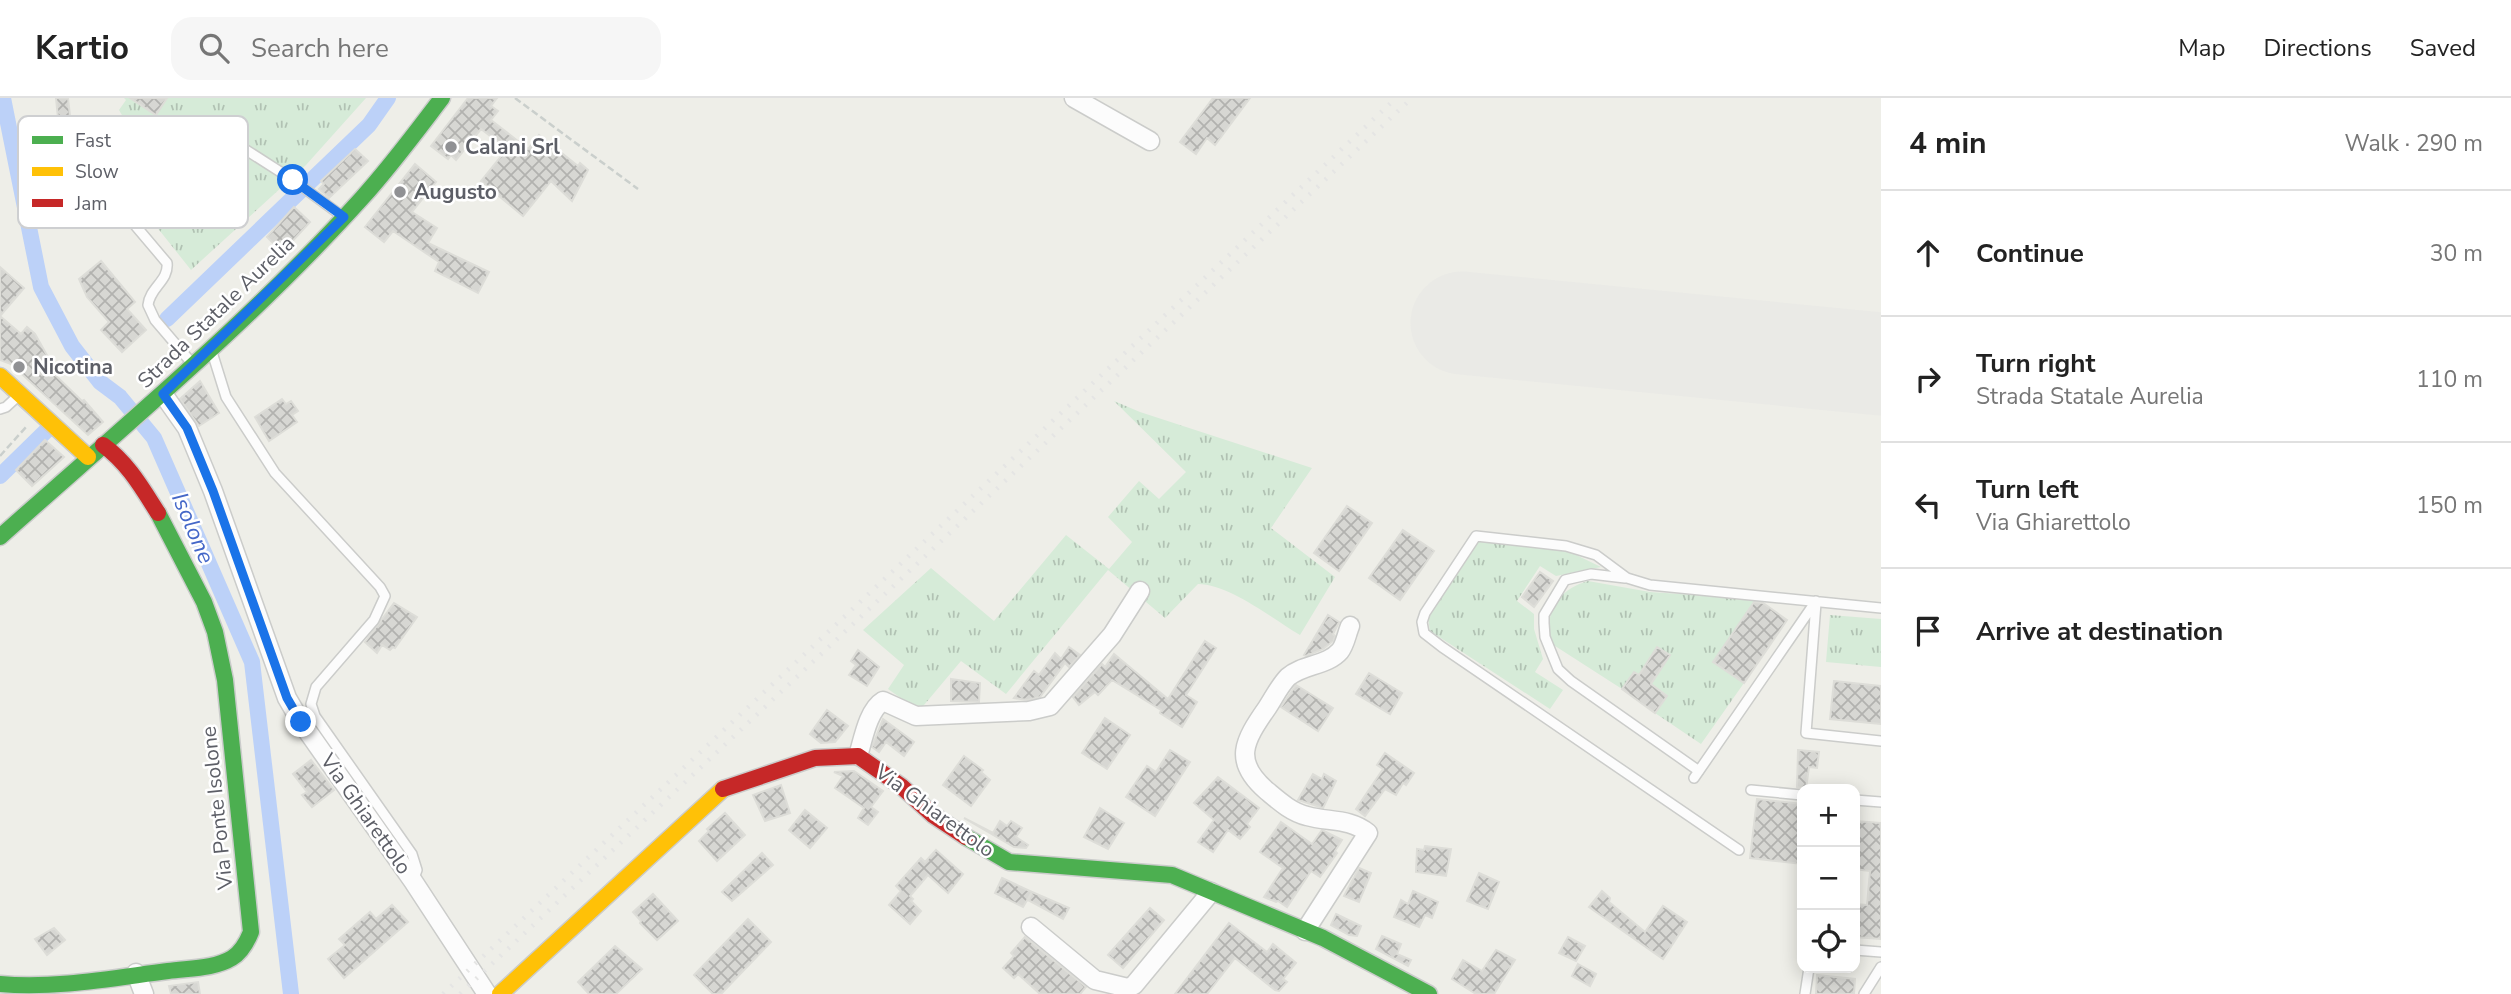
<!DOCTYPE html>
<html lang="en">
<head>
<meta charset="utf-8">
<style>
  :root { --surface:#fff; --page:#f6f6f6; --text:#222; --muted:#767676; --line:#e0e0e0 }
  body { margin:0; font-family:"Nunito Sans",sans-serif; background:var(--page); color:var(--text) }
  .controls { position:absolute; right:21px; bottom:21px; display:grid; overflow:hidden; border-radius:14px; box-shadow:0 4px 18px #0003 }
  .controls button { width:63px; height:63px; display:grid; place-items:center; padding:0; border:0; border-bottom:2px solid var(--line); background:var(--surface); color:var(--text); font:35px sans-serif }
  .stop { position:absolute; width:21px; height:21px; margin:-16px; border:5px solid #1a73e8; border-radius:50%; background:#fff }
  .stop.end { background:#1a73e8; border-color:#fff; box-shadow:0 2px 7px #0008 }
  .list { margin:0; padding:0; list-style:none }
  h2 { display:flex; justify-content:space-between; align-items:center; height:91px; margin:0; padding:0 28px; font-size:30px }
  h2 small { font-size:23px; font-weight:400; color:var(--muted) }
  .list li { display:grid; grid-template-columns:46px 1fr auto; gap:21px; align-items:center; box-sizing:border-box; height:126px; padding:0 28px; border-top:2px solid var(--line) }
  .list b { display:block; font-size:26px; white-space:nowrap }
  .list p { margin:0; font-size:23px; white-space:nowrap; color:var(--muted) }
  .list em { font-size:23px; font-style:normal; color:var(--muted) }
  .icon { flex:none; width:38px; height:38px; fill:none; stroke:currentColor; stroke-width:2; stroke-linecap:round; stroke-linejoin:round }
  .map { position:relative; flex:none; width:1881px; height:896px; overflow:hidden }
  header { display:flex; align-items:center; gap:42px; box-sizing:border-box; height:98px; padding:0 35px; background:var(--surface); border-bottom:2px solid var(--line) }
  header strong { font-size:33px }
  nav { display:flex; gap:38px; margin-inline-start:auto; font-size:24px }
  .search { width:490px; height:63px; background:var(--page); display:flex; align-items:center; gap:18px; box-sizing:border-box; padding:0 24px; border-radius:21px; color:var(--muted); font-size:26px }
  main { display:flex }
  aside { flex:1; background:var(--surface) }
  .map>svg:first-child { display:block }
  .grass { fill:url(#grass-tufts) }
  .lines { fill:none; stroke-linecap:round; stroke-linejoin:round }
  .canal { stroke:#bcd1f8; stroke-width:16 }
  .runway { stroke:#eaeae6; stroke-width:103 }
  .building { fill:url(#building-cross-hatch); stroke:#ddddd8; stroke-width:2 }
  .lane-casing { stroke:#cbccca; stroke-width:12 }
  .street-casing { stroke:#cbccca; stroke-width:21 }
  .fast-casing { stroke:#cbcccb; stroke-width:19 }
  .slow-casing { stroke:#cbcccb; stroke-width:19 }
  .jam-casing { stroke:#cbcccb; stroke-width:19 }
  .path { stroke:#cacfcc; stroke-width:2.5; stroke-dasharray:7 3.5; stroke-linecap:butt }
  .lane { stroke:#fcfcfc; stroke-width:9 }
  .street { stroke:#fcfcfc; stroke-width:18 }
  .fast { stroke:#4caf50; stroke-width:16 }
  .slow { stroke:#ffc107; stroke-width:16 }
  .jam { stroke:#c62828; stroke-width:16 }
  .rail { stroke:#e5e5e4; stroke-width:4.5; stroke-dasharray:2 9; stroke-linecap:butt }
  .route { stroke:#1a73e8; stroke-width:9 }
  .poi-dot { fill:#909194; stroke:#fff; stroke-width:2.5 }
  .labels { text-anchor:middle; dominant-baseline:central; stroke-width:5; stroke-linejoin:round; paint-order:stroke }
  .poi-label { font-size:21px; font-weight:bold; fill:#5d5f67; stroke:#fff; text-anchor:start }
  .street-label { font-size:21px; fill:#5d5f67; stroke:#fff }
  .water-label { font-size:23px; font-style:italic; fill:#4467c8; stroke:#fff }
  .key { fill:#fff; stroke:#cecfd1; stroke-width:2 }
  .key-label { font-size:19px; fill:#5d5f67 }
</style>
</head>
<body>
<header>
<strong>Kartio</strong>
<div class="search"><svg class="icon" aria-label="search" viewBox="0 0 24 24"><circle cx="10" cy="10" r="6"/><path d="M15 15l6 6"/></svg>Search here</div>
<nav><a>Map</a><a>Directions</a><a>Saved</a></nav>
</header>
<main>
<div class="map">
<svg width="1881" height="896" viewBox="0 0 1881 896">
  <defs>
    <pattern id="grass-tufts" width="24" height="20" patternUnits="userSpaceOnUse" patternTransform="scale(1.75)"><rect width="24" height="20" fill="#d6ebd8"/><path d="M3 7l-1-3M5 7V3M7 7l1-3M15 17l-1-3M17 17v-4M19 17l1-3" fill="none" stroke="#b1c2b3"/></pattern>
    <pattern id="building-cross-hatch" width="8" height="8" patternUnits="userSpaceOnUse" patternTransform="scale(1.75)"><rect width="8" height="8" fill="#d7d7d3"/><path d="M0 0l8 8M0 8l8-8" fill="none" stroke="#b2b2af"/></pattern>
  </defs>
  <rect width="100%" height="100%" fill="#eeeee8"/>
  <path class="grass" d="M 124,0 L 366,0 L 306,67 L 191,172 L 152,123 L 111,80 L 130,48 L 116,38 L 123,19 L 119,12 L 126,2 Z
    M 1114,303 L 1140,314 L 1312,370 L 1271,430 L 1335,479 L 1300,537 C 1273,521 1229,486 1198,486 L 1165,520 L 1108,472 L 1006,596 L 961,563 L 919,613 L 888,591 L 904,567 L 863,532 L 931,470 L 994,523 L 1066,437 L 1109,471 L 1132,444 L 1108,419 L 1139,383 L 1159,401 L 1186,374 Z
    M 1478,443 L 1568,453 L 1601,469 L 1556,478 L 1540,468 L 1517,503 L 1534,516 L 1534,531 L 1543,561 L 1535,574 L 1563,592 L 1550,611 L 1430,533 L 1428,520 Z
    M 1588,483 L 1650,494 L 1756,501 L 1714,563 L 1744,585 L 1701,646 L 1655,615 L 1667,597 L 1635,574 L 1622,591 L 1552,546 C 1543,515 1557,492 1588,483 Z
    M 1830,517 L 1881,521 L 1881,569 L 1826,564 Z"/>
  <g class="lines">
    <path class="canal" d="M 3,0 L 41,189 L 72,248 L 100,284 L 120,299 L 154,340 L 252,564 L 291,896
      M 167,221 L 369,27 L 388,0
      M 0,378 L 47,332"/>
    <path class="runway" d="M 1462,225 L 1881,266"/>
  </g>
  <path class="building" d="M 56,0 L 68,0 L 73,45 L 53,47 L 51,21 L 58,20 Z
    M 130,0 L 167,0 L 156,17 Z
    M 468,0 L 497,0 L 491,8 L 498,13 L 491,22 L 528,51 L 539,37 L 578,68 L 580,65 L 588,72 L 572,103 L 551,83 L 523,118 L 481,83 L 507,51 L 481,31 L 456,62 L 451,57 L 448,61 L 431,48 Z
    M 1213,0 L 1250,0 L 1215,47 L 1207,40 L 1196,56 L 1180,44 Z
    M 355,51 L 368,63 L 329,100 L 319,91 L 324,86 L 321,83 Z
    M 415,66 L 436,84 L 412,114 L 437,130 L 428,145 L 489,174 L 478,195 L 435,173 L 439,164 L 393,133 L 384,144 L 365,129 Z
    M 294,109 L 310,124 L 287,149 L 281,143 L 276,148 L 267,139 Z
    M 101,163 L 135,204 L 127,211 L 146,232 L 122,254 L 101,232 L 109,224 L 87,199 L 79,181 Z
    M 0,169 L 24,190 L 0,218 L 21,236 L 27,229 L 35,236 L 53,268 L 50,272 L 82,303 L 84,302 L 103,324 L 88,337 L 11,266 L 0,262 Z
    M 200,283 L 219,315 L 199,328 L 180,301 Z
    M 282,301 L 286,306 L 291,303 L 298,313 L 292,317 L 297,324 L 269,343 L 255,319 Z
    M 45,342 L 64,359 L 32,388 L 16,372 Z
    M 1347,408 L 1372,425 L 1339,473 L 1314,455 Z
    M 1403,432 L 1434,453 L 1400,502 L 1369,480 Z
    M 1540,474 L 1553,483 L 1534,509 L 1522,499 Z
    M 1754,504 L 1763,505 L 1787,522 L 1744,585 L 1713,564 Z
    M 394,505 L 417,519 L 395,550 L 393,549 L 390,552 L 382,547 L 377,555 L 365,544 Z
    M 1328,517 L 1339,524 L 1333,536 L 1335,538 L 1333,543 L 1323,551 L 1306,558 L 1304,557 Z
    M 1205,543 L 1216,550 L 1186,597 L 1197,604 L 1182,629 L 1160,615 L 1161,612 L 1112,582 L 1098,597 L 1095,594 L 1079,607 L 1073,599 L 1102,566 L 1105,569 L 1114,556 L 1168,601 Z
    M 1069,549 L 1080,557 L 1069,569 L 1065,565 L 1040,599 L 1027,602 L 1014,600 L 1034,573 L 1039,577 L 1055,555 L 1061,561 Z
    M 1657,549 L 1670,557 L 1651,586 L 1667,598 L 1655,615 L 1622,591 L 1634,574 L 1639,577 Z
    M 858,552 L 879,569 L 867,588 L 849,577 L 856,567 L 851,563 Z
    M 1369,575 L 1402,595 L 1390,616 L 1356,596 Z
    M 951,581 L 980,585 L 979,604 L 951,603 Z
    M 1834,583 L 1881,588 L 1881,626 L 1830,621 Z
    M 1296,587 L 1333,610 L 1318,633 L 1281,609 Z
    M 827,612 L 848,628 L 835,644 L 821,645 L 810,636 Z
    M 1105,620 L 1130,637 L 1107,671 L 1082,655 Z
    M 883,621 L 914,644 L 904,658 L 886,644 L 879,654 L 872,649 Z
    M 1170,652 L 1190,664 L 1155,718 L 1126,699 L 1147,668 L 1156,674 Z
    M 1798,652 L 1819,654 L 1817,670 L 1809,669 L 1806,691 L 1797,689 Z
    M 1385,655 L 1414,675 L 1406,687 L 1403,685 L 1396,697 L 1385,691 L 1365,718 L 1356,711 L 1383,671 L 1377,667 Z
    M 964,658 L 983,672 L 981,674 L 990,682 L 971,708 L 943,687 Z
    M 311,662 L 334,692 L 312,709 L 302,697 L 307,694 L 293,676 Z
    M 854,673 L 883,693 L 871,709 L 878,714 L 868,727 L 858,720 L 864,710 L 835,690 L 843,678 L 834,674 Z
    M 1313,676 L 1322,681 L 1324,676 L 1336,683 L 1323,710 L 1298,702 Z
    M 1218,679 L 1259,710 L 1247,726 L 1250,729 L 1240,741 L 1228,732 L 1213,754 L 1198,744 L 1214,722 L 1194,705 Z
    M 781,687 L 790,715 L 765,723 L 753,697 Z
    M 1757,701 L 1802,706 L 1802,766 L 1750,760 Z
    M 1100,710 L 1124,725 L 1108,751 L 1084,739 Z
    M 805,712 L 827,730 L 810,750 L 789,732 Z
    M 725,715 L 745,737 L 717,763 L 699,743 L 709,733 L 707,731 Z
    M 964,720 L 993,735 L 1000,723 L 1007,728 L 1011,723 L 1022,730 L 1016,739 L 1028,747 L 1026,750 L 1014,749 Z
    M 1855,723 L 1881,725 L 1881,841 L 1855,839 L 1855,806 L 1867,807 L 1870,773 L 1855,771 Z
    M 1281,724 L 1312,746 L 1322,732 L 1342,742 L 1335,753 L 1337,755 L 1320,779 L 1311,773 L 1287,809 L 1278,803 L 1276,804 L 1264,799 L 1283,770 L 1260,754 Z
    M 1425,748 L 1451,751 L 1446,778 L 1416,774 L 1417,751 L 1424,752 Z
    M 936,752 L 963,776 L 948,795 L 928,777 L 910,798 L 913,801 L 911,803 L 921,813 L 910,826 L 889,807 L 901,793 L 896,788 L 921,760 L 925,764 Z
    M 762,755 L 773,767 L 732,803 L 722,794 Z
    M 1359,770 L 1371,775 L 1359,804 L 1344,798 Z
    M 1479,775 L 1499,784 L 1488,811 L 1467,803 Z
    M 1002,780 L 1032,794 L 1023,809 L 995,795 Z
    M 1413,793 L 1438,804 L 1432,820 L 1425,817 L 1419,829 L 1394,819 L 1401,802 L 1408,806 Z
    M 1602,793 L 1610,800 L 1609,804 L 1645,834 L 1663,808 L 1687,824 L 1663,861 L 1589,809 Z
    M 1032,794 L 1069,810 L 1063,821 L 1028,802 Z
    M 653,796 L 678,823 L 657,842 L 640,825 L 641,823 L 633,814 Z
    M 392,807 L 408,824 L 344,880 L 328,861 L 345,847 L 339,841 L 370,814 L 376,821 Z
    M 1150,810 L 1164,822 L 1123,870 L 1108,857 Z
    M 1336,816 L 1361,828 L 1357,838 L 1349,837 L 1331,827 Z
    M 748,821 L 771,844 L 721,896 L 713,896 L 694,877 Z
    M 1229,825 L 1267,854 L 1273,846 L 1296,865 L 1283,881 L 1287,884 L 1279,893 L 1275,892 L 1235,860 L 1207,896 L 1175,896 Z
    M 54,830 L 65,842 L 47,857 L 35,841 Z
    M 1382,838 L 1401,846 L 1397,856 L 1411,862 L 1408,868 L 1376,851 Z
    M 1025,839 L 1086,889 L 1080,896 L 1040,896 L 1018,876 L 1014,880 L 1003,870 L 1014,858 L 1011,855 Z
    M 1568,839 L 1585,848 L 1576,863 L 1559,855 Z
    M 615,848 L 642,871 L 616,896 L 589,896 L 578,884 Z
    M 1496,852 L 1515,862 L 1494,896 L 1476,896 L 1452,881 L 1463,862 L 1482,873 Z
    M 1578,866 L 1596,876 L 1590,888 L 1572,878 Z
    M 1817,877 L 1855,881 L 1854,896 L 1816,896 Z
    M 198,884 L 200,896 L 171,896 L 169,888 Z"/>
  <g class="lines">
    <g class="lane-casing">
      <path id="lane" d="M 149,34 C 153,40 157,48 163,53 C 176,65 190,41 199,34 C 204,30 209,31 215,32 L 293,82 L 342,118
        M 112,100 L 167,165 C 169,183 150,189 148,207 L 155,222 L 190,263
        M 212,254 L 226,299 L 275,375 L 380,489 L 385,498 L 374,522 L 316,589 L 311,606 L 315,618 L 412,756 L 417,772 L 413,783
        M 0,311 L 6,309 L 18,298
        M 1625,480 L 1591,476 L 1565,482 L 1544,517 L 1544,525 L 1545,539 L 1558,571 L 1571,583 L 1699,673
        M 1816,505 L 1806,635 L 1881,643
        M 1694,680 L 1816,503
        M 1751,692 L 1802,697
        M 1855,702 L 1881,704
        M 1739,752 L 1442,549 L 1424,535 L 1422,524 L 1425,515 L 1476,438 L 1566,448 L 1596,457 L 1627,480 L 1650,487 L 1881,510
        M 1855,852 L 1881,854
        M 1805,896 L 1809,870
        M 1864,896 L 1881,869"/>
    </g>
    <g class="street-casing">
      <path id="street" d="M 1074,0 L 1150,43
        M 163,296 L 187,330 L 213,393 L 287,600 L 301,624 L 413,783 L 487,896
        M 858,658 C 863,642 868,612 883,603 L 916,618 L 1029,613 L 1050,608 L 1112,537 L 1140,493
        M 1031,829 L 1095,882 L 1128,890 L 1134,887 L 1211,794
        M 1305,833 L 1368,735 C 1350,720 1328,724 1307,718 C 1291,714 1279,703 1267,693 C 1232,663 1244,643 1267,610 C 1273,601 1280,587 1288,579 C 1303,566 1327,568 1340,553 C 1345,547 1347,535 1350,528
        M 136,875 L 144,896"/>
    </g>
    <g class="fast-casing">
      <path id="fast" d="M 0,439 C 123,329 251,223 362,100 C 391,68 416,34 442,0
        M 966,739 L 1009,764 L 1172,777 L 1323,840 L 1429,896
        M 0,886 C 55,891 113,880 168,873 C 189,870 214,871 232,860 C 242,854 247,844 251,834 L 225,582 L 215,534 L 204,504 L 158,415"/>
    </g>
    <g class="slow-casing">
      <path id="slow" d="M 0,278 L 88,359
        M 500,896 L 723,691"/>
    </g>
    <g class="jam-casing">
      <path id="jam" d="M 103,347 C 128,365 142,390 158,415
        M 723,691 L 815,660 L 858,658 L 901,688 L 933,717 L 966,739"/>
    </g>
    <path class="path" d="M 515,0 L 638,91
      M 0,358 L 26,329"/>
    <use href="#lane" class="lane"/>
    <use href="#street" class="street"/>
    <use href="#fast" class="fast"/>
    <use href="#slow" class="slow"/>
    <use href="#jam" class="jam"/>
    <path class="rail" d="M 443,896 L 1396,0
      M 460,896 L 1412,0"/>
  </g>
  <g class="lines">
    <path class="route" d="M 293,82 L 344,119 L 163,296 L 187,330 L 213,393 L 287,600 L 301,624"/>
  </g>
  <g class="poi-dot">
    <circle cx="451" cy="49" r="7"/>
    <circle cx="400" cy="94" r="7"/>
    <circle cx="19" cy="269" r="7"/>
  </g>
  <g class="labels">
    <g class="poi-label">
      <text x="465" y="49">Calani Srl</text>
      <text x="414" y="94">Augusto</text>
      <text x="33" y="269">Nicotina</text>
    </g>
    <g class="street-label">
      <text transform="translate(216 214) rotate(-44)">Strada Statale Aurelia</text>
      <text transform="translate(217 710) rotate(-96)">Via Ponte Isolone</text>
      <text transform="translate(935 713) rotate(36)">Via Ghiarettolo</text>
      <text transform="translate(366 716) rotate(55)">Via Ghiarettolo</text>
    </g>
    <g class="water-label">
      <text transform="translate(193 430) rotate(67)">Isolone</text>
    </g>
  </g>
  <rect x="18" y="18" width="230" height="112" rx="10" class="key"/>
  <rect x="32" y="38" width="31" height="8" fill="#4caf50"/>
  <rect x="32" y="69" width="31" height="9" fill="#ffc107"/>
  <rect x="32" y="101" width="31" height="8" fill="#c62828"/>
  <g class="key-label">
    <text x="75" y="49">Fast</text>
    <text x="75" y="80">Slow</text>
    <text x="75" y="112">Jam</text>
  </g>
</svg>
<div class="controls">
<button>+</button>
<button>−</button>
<button><svg class="icon" aria-label="locate" viewBox="0 0 24 24"><circle cx="12" cy="12" r="6"/><path d="M12 2v4M12 18v4M2 12h4M18 12h4"/></svg></button>
</div>
<div class="stop" style="left:293px;top:82px"></div>
<div class="stop end" style="left:301px;top:624px"></div>
</div>
<aside>
<h2>4 min<small>Walk · 290 m</small></h2>
<ul class="list">
<li><svg class="icon" aria-label="ahead" viewBox="0 0 24 24"><path d="M12 20V5M6 11l6-6 6 6"/></svg><div><b>Continue</b></div><em>30 m</em></li>
<li><svg class="icon" aria-label="right" viewBox="0 0 24 24"><path d="M7 20v-9h11M14 6l5 5-5 5"/></svg><div><b>Turn right</b><p>Strada Statale Aurelia</p></div><em>110 m</em></li>
<li><svg class="icon" aria-label="left" viewBox="0 0 24 24"><path d="M17 20v-9H6M10 6l-5 5 5 5"/></svg><div><b>Turn left</b><p>Via Ghiarettolo</p></div><em>150 m</em></li>
<li><svg class="icon" aria-label="arrive" viewBox="0 0 24 24"><path d="M6 21V4h12l-3 4 3 4H6"/></svg><div><b>Arrive at destination</b></div></li>
</ul>
</aside>
</main>
</body>
</html>
